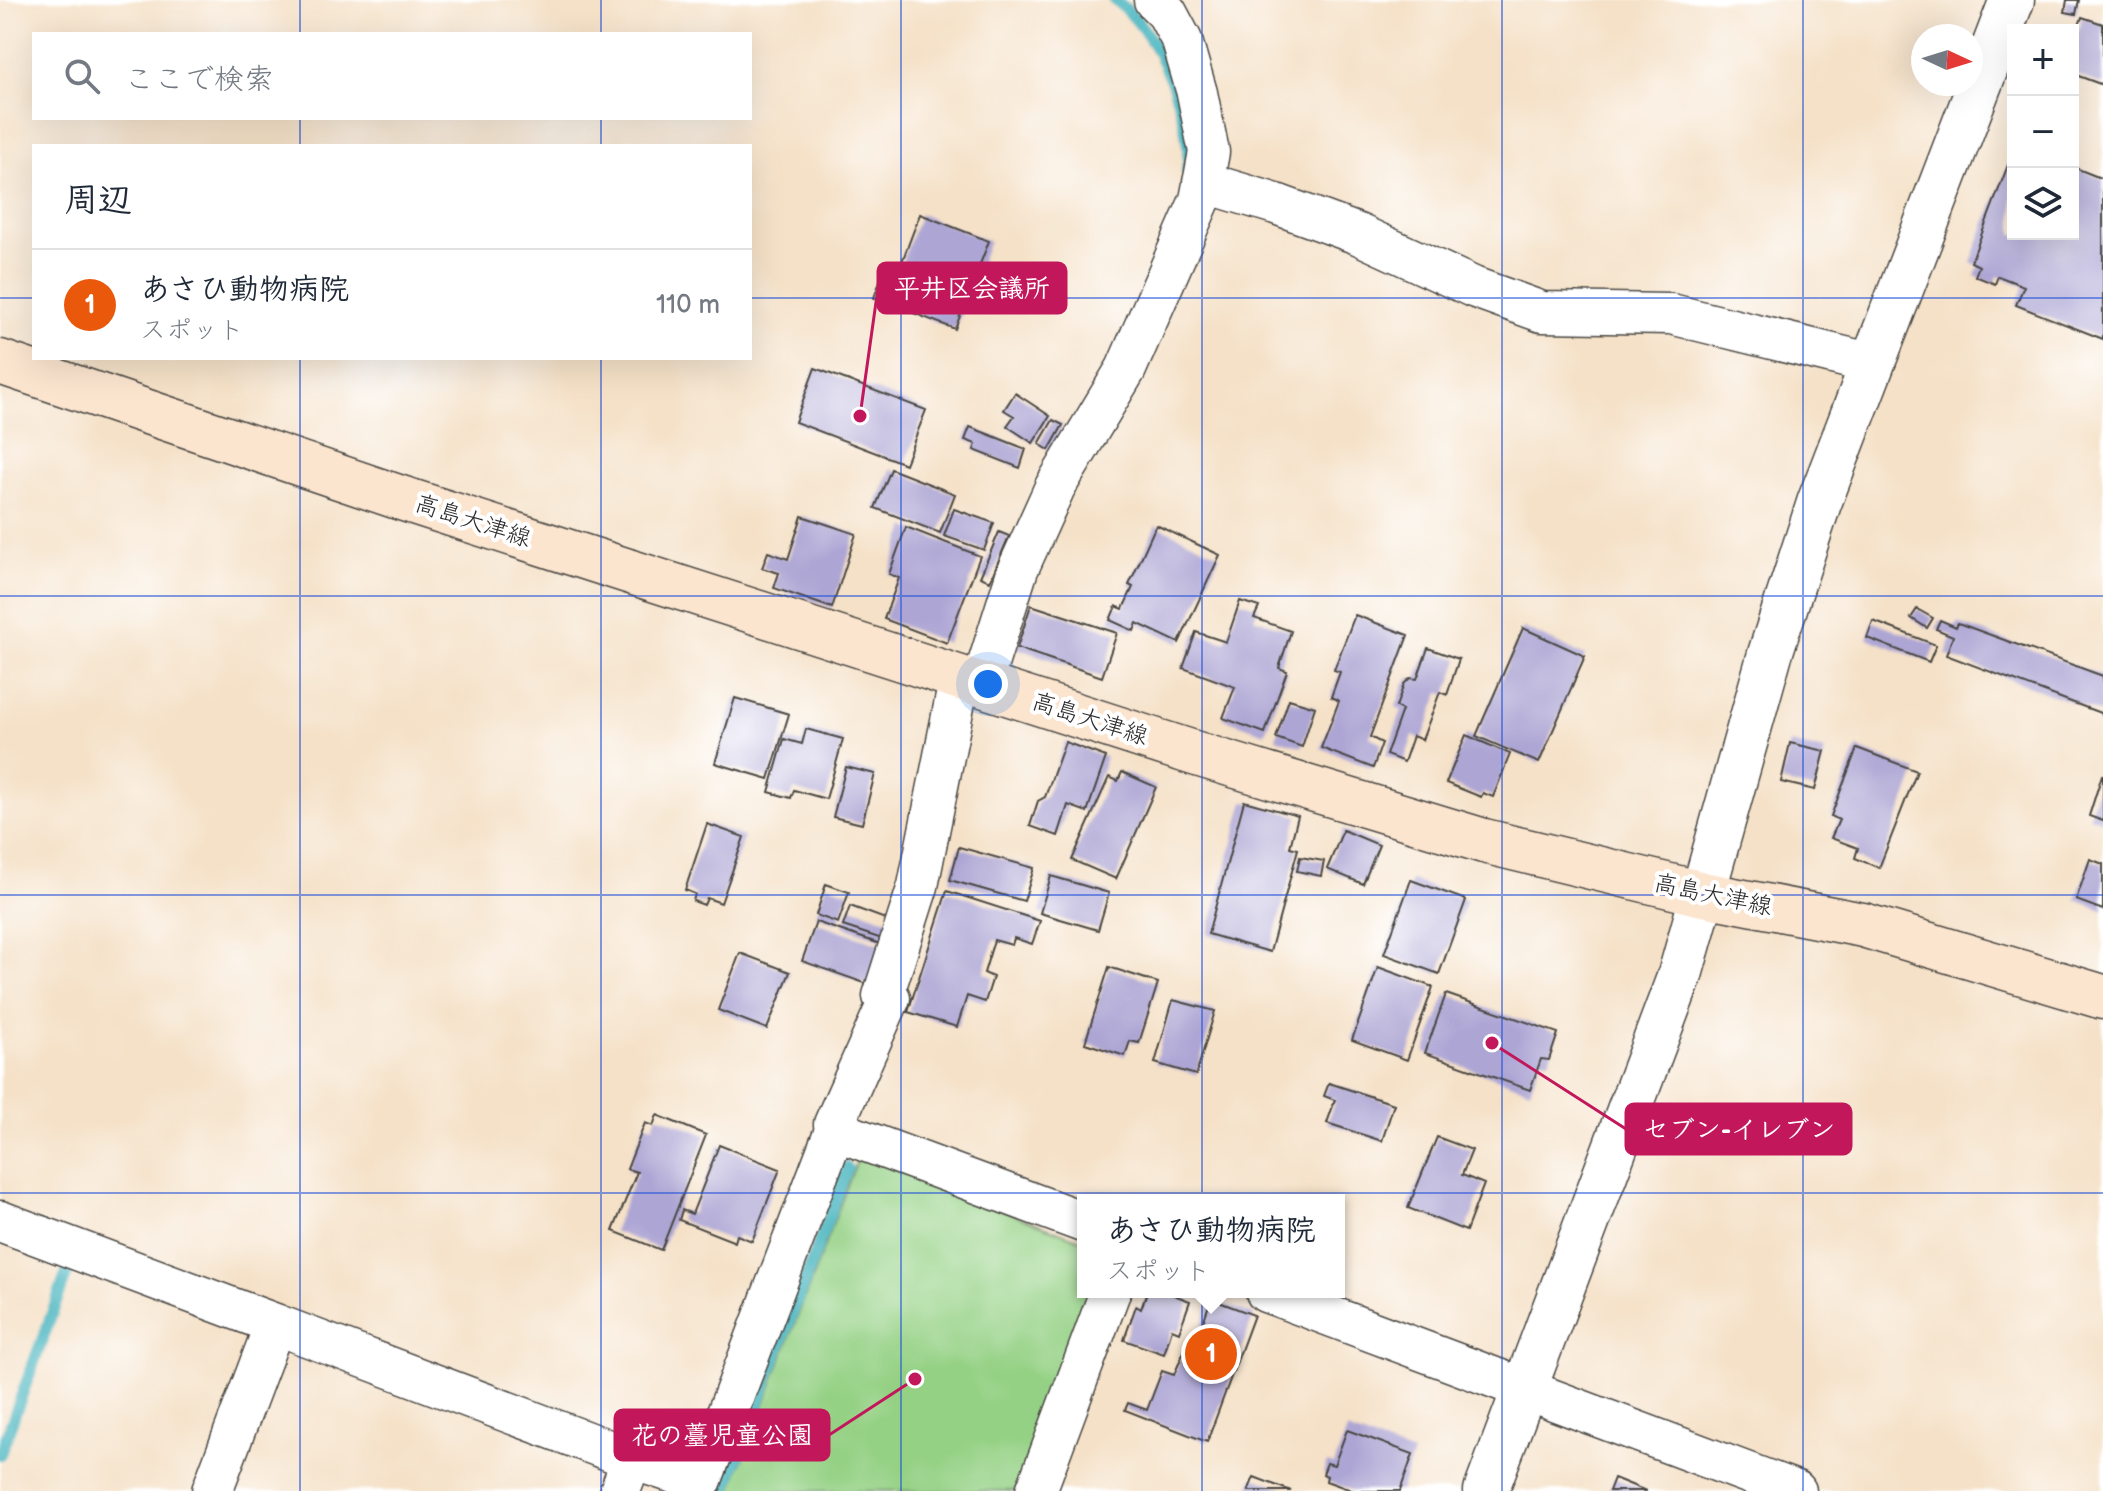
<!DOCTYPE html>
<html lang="ja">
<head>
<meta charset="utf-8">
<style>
  :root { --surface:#fff; --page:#f6f6f7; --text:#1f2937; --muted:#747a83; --line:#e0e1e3; --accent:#ea580c }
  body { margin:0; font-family:"Balsamiq Sans","Klee One",sans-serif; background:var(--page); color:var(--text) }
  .controls { position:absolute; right:24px; top:24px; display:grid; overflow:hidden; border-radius:0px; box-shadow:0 8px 32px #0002 }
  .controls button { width:72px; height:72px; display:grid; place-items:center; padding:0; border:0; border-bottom:2px solid var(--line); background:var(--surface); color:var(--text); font:40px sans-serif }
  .compass { position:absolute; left:1911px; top:24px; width:72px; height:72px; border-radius:50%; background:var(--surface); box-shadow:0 8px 32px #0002; rotate:94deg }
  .you { position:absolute; left:988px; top:684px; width:28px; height:28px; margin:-20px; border:6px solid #fff; border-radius:50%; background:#1a73e8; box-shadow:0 0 0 12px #1a73e833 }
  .badge { display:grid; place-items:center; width:52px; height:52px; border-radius:50%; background:var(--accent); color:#fff; font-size:26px; font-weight:700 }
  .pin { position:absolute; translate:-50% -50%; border:4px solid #fff; box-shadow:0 2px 8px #0006 }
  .popup { position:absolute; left:1077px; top:1194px; width:268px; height:104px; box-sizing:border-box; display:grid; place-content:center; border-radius:0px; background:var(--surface); filter:drop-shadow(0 2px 6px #0005); font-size:26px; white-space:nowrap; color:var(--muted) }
  .popup b { font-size:30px; color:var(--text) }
  .popup::after { content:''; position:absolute; left:50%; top:100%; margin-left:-16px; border:16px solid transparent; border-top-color:var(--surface) }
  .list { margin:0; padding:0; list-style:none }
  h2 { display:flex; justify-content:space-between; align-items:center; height:104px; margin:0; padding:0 32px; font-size:34px }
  h2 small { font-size:26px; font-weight:400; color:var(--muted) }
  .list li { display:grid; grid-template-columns:52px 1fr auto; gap:24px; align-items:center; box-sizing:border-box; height:112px; padding:0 32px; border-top:2px solid var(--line) }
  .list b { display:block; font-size:30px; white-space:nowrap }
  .list p { margin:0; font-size:26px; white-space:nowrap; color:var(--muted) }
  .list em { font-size:26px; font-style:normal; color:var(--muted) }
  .icon { flex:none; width:44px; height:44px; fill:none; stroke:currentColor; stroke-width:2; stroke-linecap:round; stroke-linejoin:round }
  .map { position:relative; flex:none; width:2103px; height:1491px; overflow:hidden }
  .search { position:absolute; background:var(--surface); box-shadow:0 8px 32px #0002; left:32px; top:32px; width:720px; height:88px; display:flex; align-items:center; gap:20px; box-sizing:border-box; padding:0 28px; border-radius:0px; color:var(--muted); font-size:30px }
  .panel { position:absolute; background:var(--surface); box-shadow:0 8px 32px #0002; left:32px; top:144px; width:720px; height:216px; border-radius:0px }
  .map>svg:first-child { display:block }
  .green { fill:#95d185; stroke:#607e58; stroke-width:2 }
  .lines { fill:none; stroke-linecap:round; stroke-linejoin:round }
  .stream { stroke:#43b2bd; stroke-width:12 }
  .building { fill:#ada6d4 }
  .minor-casing { stroke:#494642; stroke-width:43 }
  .tertiary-casing { stroke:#494642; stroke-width:47 }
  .secondary-casing { stroke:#494642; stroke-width:47 }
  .minor { stroke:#fff; stroke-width:40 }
  .tertiary { stroke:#fff; stroke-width:44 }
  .secondary { stroke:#fce5cf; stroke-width:44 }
  .grid { fill:none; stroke:#1d4ed8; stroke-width:2; stroke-opacity:0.55 }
  .labels { text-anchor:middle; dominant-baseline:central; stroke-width:8; stroke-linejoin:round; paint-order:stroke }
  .street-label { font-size:24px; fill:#2b2b2b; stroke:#fff }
  .leader { fill:none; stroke:#c2185b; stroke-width:3 }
  .callout-dot { fill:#c2185b; stroke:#fff; stroke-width:3 }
  .callout { fill:#c2185b; stroke:#c2185b; stroke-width:3 }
  .callout-label { font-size:26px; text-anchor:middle; font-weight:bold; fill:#fff }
</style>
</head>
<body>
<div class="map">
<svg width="2103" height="1491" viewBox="0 0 2103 1491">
  <rect width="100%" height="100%" fill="#fff"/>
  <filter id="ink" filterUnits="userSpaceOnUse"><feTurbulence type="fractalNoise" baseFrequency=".0125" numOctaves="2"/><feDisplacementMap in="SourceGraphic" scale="16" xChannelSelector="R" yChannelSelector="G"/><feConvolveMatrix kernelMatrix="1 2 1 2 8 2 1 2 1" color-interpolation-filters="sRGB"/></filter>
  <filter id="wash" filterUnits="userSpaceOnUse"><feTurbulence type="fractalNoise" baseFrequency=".006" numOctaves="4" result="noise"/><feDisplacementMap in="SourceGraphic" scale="32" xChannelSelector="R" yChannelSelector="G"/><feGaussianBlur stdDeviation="1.8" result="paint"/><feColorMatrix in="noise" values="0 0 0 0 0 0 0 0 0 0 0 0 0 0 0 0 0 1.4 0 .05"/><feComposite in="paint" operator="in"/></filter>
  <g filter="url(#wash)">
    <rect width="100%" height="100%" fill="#f5e1c7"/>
    <path class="green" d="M 859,1155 L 1083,1241 L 1083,1292 L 1091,1292 L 1015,1491 L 731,1491 Z"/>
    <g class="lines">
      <path class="stream" d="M 1114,0 C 1156,25 1196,123 1187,171
        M 0,1454 L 68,1270
        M 725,1491 L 847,1168"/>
    </g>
    <g id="blocks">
      <path class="building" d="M 2067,0 L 2079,0 L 2076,14 L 2065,12 Z
        M 2082,17 L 2103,24 L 2103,85 L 2073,74 L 2073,33 L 2076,34 Z
        M 2013,152 L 2013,234 L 2073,234 L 2073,167 L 2103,179 L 2103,339 L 2016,305 L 2024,286 L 1998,276 L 1995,284 L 1975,276 L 1979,266 L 1971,262 Z
        M 920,214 L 989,241 L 955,329 L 874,298 L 884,270 L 897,275 Z
        M 815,368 L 926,410 L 905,464 L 795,422 Z
        M 1015,393 L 1050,416 L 1033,443 L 1007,426 L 1014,416 L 1004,410 Z
        M 1053,420 L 1063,425 L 1049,450 L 1039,444 Z
        M 970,427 L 1026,449 L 1020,468 L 974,450 L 976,444 L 965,440 Z
        M 891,469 L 955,494 L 940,533 L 875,508 Z
        M 954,509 L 994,523 L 984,550 L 944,536 Z
        M 802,516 L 856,534 L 832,608 L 774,588 L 779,573 L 762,568 L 768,552 L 788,559 Z
        M 1156,525 L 1220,555 L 1179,643 L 1137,623 L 1134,631 L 1110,620 L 1116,606 L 1123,609 L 1133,587 L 1129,585 Z
        M 906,527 L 980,556 L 947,643 L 884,619 L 899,578 L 889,574 Z
        M 999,532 L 1009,536 L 990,581 L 980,577 Z
        M 1240,601 L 1259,607 L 1254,618 L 1291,631 L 1279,668 L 1287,671 L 1265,733 L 1223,718 L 1235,687 L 1183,668 L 1196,632 L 1226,642 Z
        M 1031,605 L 1117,633 L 1102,677 L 1017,648 Z
        M 1917,609 L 1933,618 L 1927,628 L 1911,618 Z
        M 1355,615 L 1408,635 L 1370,737 L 1382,743 L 1373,768 L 1321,748 L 1339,701 L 1331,697 L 1340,672 L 1334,670 Z
        M 1940,620 L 1956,627 L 1958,623 L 2103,676 L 2103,714 L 1946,655 L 1953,636 L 1936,629 Z
        M 1873,621 L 1936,645 L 1929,662 L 1867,638 Z
        M 1523,628 L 1585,656 L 1539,763 L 1476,736 Z
        M 1428,648 L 1459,659 L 1447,695 L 1440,692 L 1422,740 L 1413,736 L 1404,762 L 1386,755 L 1402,710 L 1396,707 L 1404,684 L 1410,678 L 1417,679 Z
        M 735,698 L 789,714 L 769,779 L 715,763 Z
        M 1289,699 L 1315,707 L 1302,747 L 1276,738 Z
        M 806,729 L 843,739 L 826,799 L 794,790 L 791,798 L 769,792 L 784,739 L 802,744 Z
        M 1466,735 L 1510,754 L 1493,797 L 1483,793 L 1481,797 L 1446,783 Z
        M 1065,742 L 1106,757 L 1087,812 L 1068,805 L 1058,836 L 1030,826 L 1038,801 L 1045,797 Z
        M 1790,743 L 1825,751 L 1815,790 L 1781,782 Z
        M 1857,748 L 1917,771 L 1879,868 L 1855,858 L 1858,848 L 1831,838 L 1839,820 L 1831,816 Z
        M 846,767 L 875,774 L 862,824 L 833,817 Z
        M 1122,772 L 1156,787 L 1116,879 L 1072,860 L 1109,777 L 1118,781 Z
        M 2102,775 L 2103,775 L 2103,821 L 2089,816 Z
        M 1244,801 L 1298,816 L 1290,847 L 1298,849 L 1270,952 L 1208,934 Z
        M 707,824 L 744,837 L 721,903 L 707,898 L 704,905 L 693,901 L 695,894 L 685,890 Z
        M 1343,830 L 1379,845 L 1363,884 L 1327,869 Z
        M 959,847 L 1034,868 L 1024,901 L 950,880 Z
        M 1300,857 L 1324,861 L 1321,876 L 1297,871 Z
        M 2090,859 L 2103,864 L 2103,910 L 2076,900 Z
        M 1051,876 L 1109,893 L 1098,930 L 1040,913 Z
        M 1411,880 L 1466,900 L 1439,974 L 1384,954 Z
        M 826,884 L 849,892 L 838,923 L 816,915 Z
        M 947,891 L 1040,921 L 1032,944 L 1014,938 L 1012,945 L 994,940 L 984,973 L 993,977 L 985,1002 L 967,996 L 957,1027 L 908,1012 Z
        M 850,906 L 891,921 L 885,940 L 843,926 Z
        M 816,922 L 883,945 L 870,985 L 802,961 Z
        M 740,953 L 790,972 L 767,1029 L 718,1010 Z
        M 1109,967 L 1158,983 L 1139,1043 L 1130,1041 L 1125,1056 L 1085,1043 Z
        M 1378,967 L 1433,987 L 1407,1060 L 1352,1040 Z
        M 1446,994 L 1558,1033 L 1549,1060 L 1541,1059 L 1530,1090 L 1425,1053 Z
        M 1173,1000 L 1215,1011 L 1196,1075 L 1155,1063 Z
        M 1329,1083 L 1394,1104 L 1382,1141 L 1327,1123 L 1335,1100 L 1324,1096 Z
        M 657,1115 L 706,1135 L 661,1250 L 613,1231 L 637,1172 L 627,1169 L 645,1123 L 653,1126 Z
        M 1437,1137 L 1472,1150 L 1462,1175 L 1484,1184 L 1466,1231 L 1408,1208 Z
        M 719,1145 L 780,1169 L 752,1241 L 737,1235 L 735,1242 L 679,1220 L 682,1210 L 692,1214 Z
        M 1147,1292 L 1166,1292 L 1190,1301 L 1179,1332 L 1172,1329 L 1164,1354 L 1124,1340 L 1136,1306 L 1141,1309 Z
        M 1211,1299 L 1254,1315 L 1207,1442 L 1125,1410 L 1128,1403 L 1147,1410 L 1162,1371 L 1174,1375 L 1191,1335 L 1198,1337 Z
        M 1347,1430 L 1413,1454 L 1400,1491 L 1354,1491 L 1326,1481 L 1327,1476 L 1323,1474 L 1327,1463 L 1334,1465 Z
        M 1254,1477 L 1291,1491 L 1248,1491 Z
        M 1614,1478 L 1646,1491 L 1609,1491 Z"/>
    </g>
  </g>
  <g filter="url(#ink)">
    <use href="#blocks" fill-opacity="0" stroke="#494642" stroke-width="2"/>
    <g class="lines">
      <g class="minor-casing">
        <path id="minor" d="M 1203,182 L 1276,204 L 1358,234 L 1473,287 L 1542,312 L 1671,314 L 1873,364
          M 982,683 L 1018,569 L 1055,487 L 1126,369 L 1200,200 L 1209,152 L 1197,93 L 1182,41 L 1167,13 L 1154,0
          M 835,1130 L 1083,1222
          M 0,1221 L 275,1324
          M 1266,1292 L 1796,1491
          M 212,1491 L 275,1324 L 632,1459 L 701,1482 L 835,1130 L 834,1124 L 890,998 L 883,996 L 918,886 L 960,676
          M 620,1491 L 632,1459
          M 1036,1491 L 1110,1292"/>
      </g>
      <g class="tertiary-casing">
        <path id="tertiary" d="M 1486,1491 L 1680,975 L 1770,654 L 1819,503 L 2012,0"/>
      </g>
      <g class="secondary-casing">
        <path id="secondary" d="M 0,362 L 398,497 L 1197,754 L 1484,841 L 1703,894 L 1863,925 L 2103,997"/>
      </g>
      <use href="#minor" class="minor"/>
      <use href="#tertiary" class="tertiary"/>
      <use href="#secondary" class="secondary"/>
    </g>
  </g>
  <path class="grid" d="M 300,0 L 300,34M 601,0 L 601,34M 901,0 L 901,1491M 1202,0 L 1202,1491M 1502,0 L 1502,1491M 1803,0 L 1803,1491M 300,118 L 300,146M 601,118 L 601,146M 0,298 L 34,298M 750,298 L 2103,298M 300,358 L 300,1491M 601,358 L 601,1491M 0,596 L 2103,596M 0,895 L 2103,895M 0,1193 L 2103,1193"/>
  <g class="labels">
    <g class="street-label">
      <text transform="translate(473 521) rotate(18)">高島大津線</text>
      <text transform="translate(1090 719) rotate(18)">高島大津線</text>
      <text transform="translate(1713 895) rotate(12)">高島大津線</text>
    </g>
  </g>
  <path class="leader" d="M860 416L878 288M1492 1043L1626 1129M915 1379L829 1435"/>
  <g class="callout-dot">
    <circle cx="860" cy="416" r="8"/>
    <circle cx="1492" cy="1043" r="8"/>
    <circle cx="915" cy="1379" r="8"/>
  </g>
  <g class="callout">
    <rect x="878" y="263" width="188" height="50" rx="8"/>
    <rect x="1626" y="1104" width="225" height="50" rx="8"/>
    <rect x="615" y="1410" width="214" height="50" rx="8"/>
  </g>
  <g class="callout-label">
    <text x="972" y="297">平井区会議所</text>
    <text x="1739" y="1138">セブン-イレブン</text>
    <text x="722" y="1444">花の薹児童公園</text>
  </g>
</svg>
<div class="controls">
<button>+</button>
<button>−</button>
<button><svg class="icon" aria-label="layers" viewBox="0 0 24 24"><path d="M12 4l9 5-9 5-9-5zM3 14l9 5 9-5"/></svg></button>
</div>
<svg class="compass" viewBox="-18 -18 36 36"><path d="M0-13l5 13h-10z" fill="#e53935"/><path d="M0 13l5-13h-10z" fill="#747a83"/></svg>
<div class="you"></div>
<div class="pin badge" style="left:1211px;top:1354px">1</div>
<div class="popup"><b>あさひ動物病院</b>スポット</div>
<div class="search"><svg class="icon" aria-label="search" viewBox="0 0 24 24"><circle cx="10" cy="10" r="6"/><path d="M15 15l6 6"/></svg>ここで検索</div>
<section class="panel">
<h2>周辺<small></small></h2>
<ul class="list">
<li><span class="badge">1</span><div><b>あさひ動物病院</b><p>スポット</p></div><em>110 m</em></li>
</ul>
</section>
</div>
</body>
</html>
